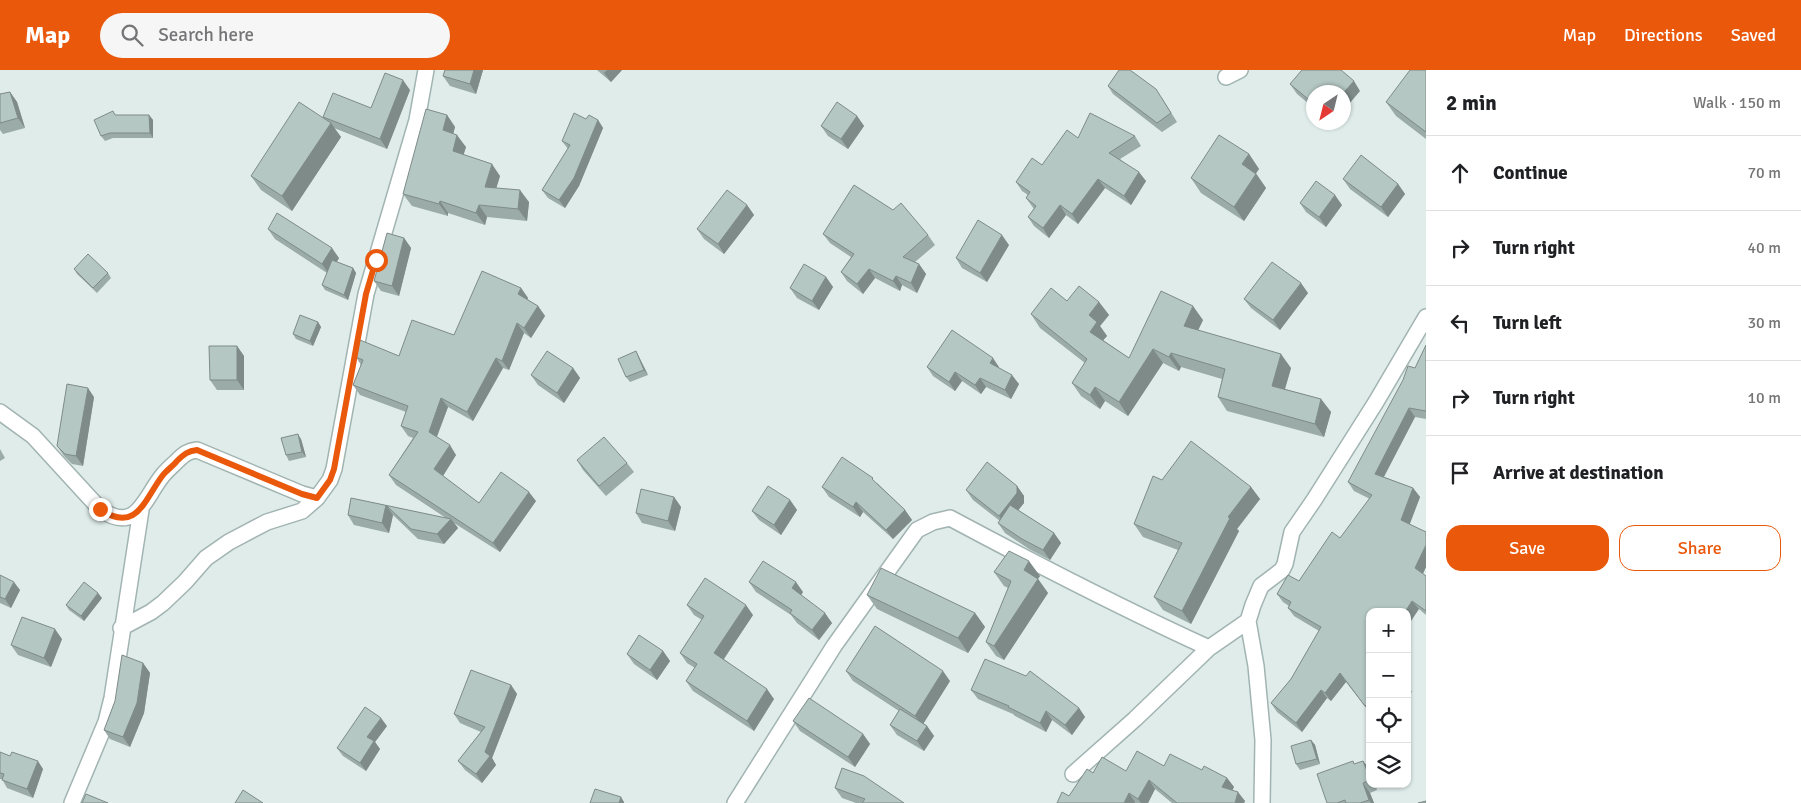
<!DOCTYPE html>
<html lang="en">
<head>
<meta charset="utf-8">
<style>
  :root { --surface:#fff; --page:#f6f6f6; --text:#202124; --muted:#757577; --line:#e0e0e0; --accent:#ea580c }
  body { margin:0; font-family:Signika,sans-serif; background:var(--page); color:var(--text) }
  .controls { position:absolute; right:15px; bottom:15px; display:grid; overflow:hidden; border-radius:10px; box-shadow:0 1px 4px #0004 }
  .controls button { width:45px; height:45px; display:grid; place-items:center; padding:0; border:0; border-bottom:1px solid var(--line); background:var(--surface); color:var(--text); font:25px sans-serif }
  .compass { position:absolute; left:1306px; top:15px; width:45px; height:45px; border-radius:50%; background:var(--surface); box-shadow:0 1px 4px #0004; rotate:215deg }
  .stop { position:absolute; width:15px; height:15px; margin:-11px; border:4px solid #ea580c; border-radius:50%; background:#fff }
  .stop.end { background:#ea580c; border-color:#fff; box-shadow:0 1px 5px #0008 }
  .list { margin:0; padding:0; list-style:none }
  h2 { display:flex; justify-content:space-between; align-items:center; height:65px; margin:0; padding:0 20px; font-size:21px }
  h2 small { font-size:16px; font-weight:400; color:var(--muted) }
  .list li { display:grid; grid-template-columns:32px 1fr auto; gap:15px; align-items:center; box-sizing:border-box; height:75px; padding:0 20px; border-top:1px solid var(--line) }
  .list b { display:block; font-size:19px; white-space:nowrap }
  .list em { font-size:16px; font-style:normal; color:var(--muted) }
  .actions { display:flex; gap:10px; padding:15px 20px }
  .actions a { flex:1; padding:11px 0; border:1px solid var(--accent); border-radius:15px; text-align:center; font-size:18px; color:var(--accent) }
  .actions .main { background:var(--accent); color:#fff }
  .icon { flex:none; width:28px; height:28px; fill:none; stroke:currentColor; stroke-width:2; stroke-linecap:round; stroke-linejoin:round }
  .map { position:relative; flex:none; width:1426px; height:733px; overflow:hidden }
  header { display:flex; align-items:center; gap:30px; box-sizing:border-box; height:70px; padding:0 25px; background:var(--accent); color:#fff }
  header strong { font-size:24px }
  nav { display:flex; gap:28px; margin-inline-start:auto; font-size:18px }
  .search { width:350px; height:45px; background:var(--page); display:flex; align-items:center; gap:12px; box-sizing:border-box; padding:0 18px; border-radius:28px; color:var(--muted); font-size:19px }
  main { display:flex }
  aside { flex:1; background:var(--surface) }
  .map>svg:first-child { display:block }
  .lines { fill:none; stroke-linecap:round; stroke-linejoin:round }
  .street-casing { stroke:#a1b4b2; stroke-width:18 }
  .street { stroke:#fff; stroke-width:15 }
  .wall { fill:#9baba8 }
  .shaded-wall { fill:#7e8b88 }
  .building { fill:#b4c7c3; stroke:#7e8b88 }
  .route { stroke:#ea580c; stroke-width:6 }
</style>
</head>
<body>
<header>
<strong>Map</strong>
<div class="search"><svg class="icon" aria-label="search" viewBox="0 0 24 24"><circle cx="10" cy="10" r="6"/><path d="M15 15l6 6"/></svg>Search here</div>
<nav><a>Map</a><a>Directions</a><a>Saved</a></nav>
</header>
<main>
<div class="map">
<svg width="1426" height="733" viewBox="0 0 1426 733">
  <rect width="100%" height="100%" fill="#dfece9"/>
  <g class="lines">
    <g class="street-casing">
      <path id="street" d="M 1226,7 L 1240,0
        M 0,342 L 33,366 L 100,439 C 137,465 144,428 163,405 C 167,400 173,395 177,391 C 184,384 188,381 197,380 L 302,424 L 317,428 L 330,410 L 334,399 L 366,224 L 417,50 L 426,0
        M 121,558 L 151,542 L 163,533 L 185,512 L 206,488 L 229,472 L 267,452 L 302,441 L 317,428
        M 1073,704 L 1135,649 L 1209,578 L 1248,551
        M 72,733 L 106,652 L 112,628 L 141,440
        M 735,733 L 834,576 L 917,460 L 933,452 L 950,448 C 1036,494 1121,538 1209,578
        M 1262,733 L 1263,670 L 1256,596 L 1248,551 L 1253,535 L 1261,516 L 1282,500 L 1285,494 L 1292,462 L 1314,430 L 1376,332 L 1426,247"/>
    </g>
    <use href="#street" class="street"/>
  </g>
  <path class="wall" d="M 445,0 L 483,0 L 476,24 L 450,16 L 443,6 Z
    M 597,0 L 622,0 L 611,12 Z
    M 1426,0 L 1426,69 L 1396,46 L 1386,32 Z
    M 1290,14 L 1360,21 L 1314,22 L 1314,38 L 1297,24 Z
    M 1108,16 L 1162,28 L 1177,52 L 1162,62 L 1113,24 Z
    M 410,20 L 387,79 L 334,58 L 341,67 L 292,141 L 261,120 L 251,106 L 325,49 L 323,47 L 371,38 Z
    M 10,22 L 17,32 L 25,58 L 3,64 L 0,60 L 0,24 Z
    M 116,45 L 149,45 L 153,50 L 153,68 L 113,68 L 105,71 L 101,66 Z
    M 447,45 L 455,57 L 453,64 L 466,77 L 463,85 L 500,106 L 496,118 L 529,132 L 527,151 L 487,147 L 485,155 L 448,143 L 448,146 L 412,136 L 403,124 Z
    M 857,46 L 864,56 L 848,79 L 828,66 L 821,56 Z
    M 586,49 L 598,50 L 603,58 L 579,116 L 565,138 L 548,128 L 542,120 L 568,79 L 562,71 Z
    M 1135,66 L 1141,76 L 1120,89 L 1146,111 L 1131,135 L 1105,118 L 1078,154 L 1066,145 L 1049,168 L 1034,156 L 1028,147 L 1034,139 L 1026,128 L 1028,125 L 1022,121 L 1016,112 L 1042,95 L 1078,68 Z
    M 1249,84 L 1259,99 L 1256,103 L 1266,118 L 1244,151 L 1201,123 L 1191,108 Z
    M 1343,109 L 1398,114 L 1405,124 L 1388,147 L 1350,119 Z
    M 1300,133 L 1342,135 L 1326,157 L 1306,142 Z
    M 747,135 L 754,145 L 724,184 L 704,169 L 697,159 Z
    M 268,159 L 339,188 L 337,192 L 353,198 L 356,203 L 348,230 L 325,220 L 322,215 L 327,203 L 275,169 Z
    M 823,164 L 928,165 L 935,175 L 915,192 L 919,194 L 926,204 L 917,223 L 902,215 L 900,221 L 875,208 L 863,224 L 847,211 L 841,202 L 851,187 L 830,173 Z
    M 404,168 L 411,178 L 399,226 L 381,221 L 374,211 Z
    M 1009,175 L 987,212 L 962,198 L 956,188 Z
    M 74,199 L 108,203 L 111,208 L 97,223 L 77,204 Z
    M 826,207 L 833,217 L 819,240 L 797,228 L 790,218 Z
    M 521,218 L 528,228 L 527,229 L 538,236 L 545,246 L 531,268 L 524,263 L 509,300 L 503,298 L 473,351 L 448,337 L 437,367 L 456,385 L 443,406 L 479,433 L 536,431 L 500,482 L 454,453 L 458,458 L 444,474 L 418,469 L 393,445 L 389,463 L 354,455 L 348,445 L 351,428 L 446,448 L 396,415 L 389,405 L 413,368 L 408,366 L 401,356 L 406,342 L 360,325 L 353,315 L 361,295 L 356,287 L 399,286 L 454,265 Z
    M 1308,223 L 1280,260 L 1251,238 L 1244,229 Z
    M 1067,231 L 1099,232 L 1109,245 L 1100,256 L 1107,266 L 1103,270 L 1129,288 L 1203,250 L 1198,260 L 1291,298 L 1285,319 L 1321,329 L 1331,342 L 1324,367 L 1227,341 L 1218,327 L 1222,309 L 1181,297 L 1179,301 L 1163,293 L 1128,346 L 1105,331 L 1100,339 L 1081,326 L 1072,313 L 1085,293 L 1040,258 L 1031,244 Z
    M 318,252 L 321,257 L 313,276 L 296,269 L 293,264 Z
    M 1426,275 L 1426,349 L 1415,347 L 1384,407 L 1413,418 L 1420,427 L 1409,454 L 1426,462 L 1426,497 L 1423,504 L 1426,506 L 1426,545 L 1419,539 L 1370,542 L 1370,643 L 1346,612 L 1331,631 L 1327,628 L 1302,662 L 1277,642 L 1271,633 L 1291,609 L 1319,561 L 1294,546 L 1288,538 L 1289,536 L 1283,532 L 1277,524 L 1299,511 L 1340,468 L 1370,429 L 1354,421 L 1348,412 L 1415,298 Z
    M 237,276 L 244,286 L 244,320 L 217,320 L 210,310 Z
    M 636,281 L 648,305 L 630,312 L 626,307 Z
    M 927,297 L 999,297 L 999,298 L 1019,314 L 1011,329 L 986,317 L 981,324 L 962,311 L 955,321 L 933,306 Z
    M 573,298 L 580,308 L 564,333 L 538,315 L 531,305 Z
    M 94,327 L 83,396 L 72,394 L 64,386 L 57,376 Z
    M 301,369 L 306,387 L 289,391 L 286,385 Z
    M 0,379 L 5,388 L 0,391 Z
    M 577,390 L 627,393 L 634,402 L 606,426 L 583,400 Z
    M 1162,410 L 1251,417 L 1260,429 L 1237,459 L 1239,461 L 1191,554 L 1163,540 L 1154,527 L 1178,480 L 1143,467 L 1134,454 Z
    M 877,413 L 905,440 L 912,450 L 893,469 L 863,442 L 860,447 L 829,427 L 822,417 Z
    M 1017,416 L 1024,426 L 1024,433 L 1018,440 L 1054,463 L 1061,473 L 1050,490 L 1029,479 L 1005,463 L 998,453 L 1000,451 L 973,430 L 966,420 Z
    M 674,427 L 681,437 L 675,461 L 642,453 L 636,443 Z
    M 790,430 L 797,440 L 781,465 L 759,450 L 752,441 Z
    M 994,502 L 1040,506 L 1038,509 L 1048,523 L 1004,590 L 996,586 L 986,572 L 1008,518 L 1004,516 Z
    M 0,505 L 20,520 L 11,538 L 0,533 Z
    M 749,512 L 803,522 L 801,525 L 832,553 L 819,570 L 797,553 L 791,545 L 756,522 Z
    M 867,525 L 975,543 L 985,557 L 968,583 L 877,539 Z
    M 102,528 L 84,551 L 69,540 L 66,535 Z
    M 687,535 L 753,545 L 724,589 L 774,629 L 754,661 L 693,621 L 686,611 L 695,598 L 687,593 L 680,583 L 702,550 L 694,545 Z
    M 62,569 L 51,597 L 18,585 L 11,575 Z
    M 663,581 L 670,591 L 657,610 L 634,594 L 627,584 Z
    M 143,593 L 150,603 L 144,643 L 130,677 L 110,669 L 104,660 L 115,631 Z
    M 846,601 L 950,611 L 923,653 L 927,656 L 934,666 L 924,681 L 897,665 L 890,655 L 899,641 L 853,611 Z
    M 1407,612 L 1412,622 L 1407,624 Z
    M 511,615 L 517,624 L 492,688 L 496,695 L 482,713 L 465,700 L 458,691 L 481,662 L 460,653 L 454,644 Z
    M 971,620 L 1079,638 L 1085,647 L 1072,665 L 1052,650 L 1046,662 L 1015,646 L 1013,644 L 978,629 Z
    M 793,651 L 863,664 L 870,674 L 855,697 L 800,661 Z
    M 387,656 L 375,672 L 380,679 L 366,701 L 343,686 L 337,678 Z
    M 1311,670 L 1315,675 L 1320,694 L 1300,700 L 1296,694 Z
    M 0,682 L 43,699 L 33,728 L 7,718 L 2,709 L 0,709 Z
    M 1363,691 L 1370,700 L 1370,714 L 1375,714 L 1377,720 L 1370,723 L 1374,733 L 1327,733 L 1355,694 Z
    M 1164,696 L 1202,700 L 1227,708 L 1234,717 L 1232,720 L 1245,731 L 1244,733 L 1172,733 L 1155,719 L 1148,733 L 1136,733 L 1069,726 L 1093,703 L 1126,701 Z
    M 835,718 L 904,733 L 856,733 L 842,728 Z"/>
  <path class="shaded-wall" d="M 474,0 L 483,0 L 476,24 L 470,14 Z
    M 607,0 L 622,0 L 611,12 L 604,3 Z
    M 403,10 L 410,20 L 387,79 L 380,69 Z
    M 1354,11 L 1360,21 L 1344,40 L 1344,22 Z
    M 10,22 L 17,32 L 25,58 L 18,48 Z
    M 149,45 L 153,50 L 153,68 L 150,63 Z
    M 447,45 L 455,57 L 451,72 L 443,60 Z
    M 857,46 L 864,56 L 848,79 L 841,69 Z
    M 598,50 L 603,58 L 579,116 L 565,138 L 559,130 Z
    M 331,53 L 341,67 L 292,141 L 282,126 Z
    M 457,65 L 466,77 L 461,93 L 453,81 Z
    M 1249,84 L 1259,99 L 1252,109 L 1242,94 Z
    M 492,94 L 500,106 L 493,129 L 485,117 Z
    M 1139,102 L 1146,111 L 1131,135 L 1124,126 Z
    M 1256,104 L 1266,118 L 1244,151 L 1234,137 Z
    M 1098,109 L 1105,118 L 1078,154 L 1072,144 Z
    M 1398,114 L 1405,124 L 1388,147 L 1381,137 Z
    M 520,120 L 529,132 L 527,151 L 518,139 Z
    M 1335,125 L 1342,135 L 1326,157 L 1319,147 Z
    M 440,131 L 448,143 L 448,146 L 439,134 Z
    M 479,135 L 487,147 L 485,155 L 476,143 Z
    M 747,135 L 754,145 L 724,184 L 718,174 Z
    M 1060,135 L 1066,145 L 1049,168 L 1043,158 Z
    M 1002,165 L 1009,175 L 987,212 L 980,203 Z
    M 404,168 L 411,178 L 399,226 L 392,216 Z
    M 332,178 L 339,188 L 329,204 L 322,194 Z
    M 919,194 L 926,204 L 917,223 L 911,213 Z
    M 353,198 L 356,203 L 348,230 L 344,225 Z
    M 869,199 L 875,208 L 863,224 L 857,214 Z
    M 896,206 L 902,215 L 900,221 L 893,211 Z
    M 826,207 L 833,217 L 819,240 L 812,231 Z
    M 1301,213 L 1308,223 L 1280,260 L 1273,250 Z
    M 521,218 L 528,228 L 525,233 L 518,224 Z
    M 1099,232 L 1109,245 L 1100,256 L 1107,266 L 1099,275 L 1090,262 L 1089,245 Z
    M 538,236 L 545,246 L 531,268 L 524,258 Z
    M 1193,236 L 1203,250 L 1194,269 L 1184,256 Z
    M 318,252 L 321,257 L 313,276 L 310,271 Z
    M 517,253 L 524,263 L 509,300 L 502,291 Z
    M 237,276 L 244,286 L 244,320 L 237,310 Z
    M 1153,279 L 1163,293 L 1128,346 L 1119,332 Z
    M 636,281 L 648,305 L 644,300 Z
    M 1171,283 L 1181,297 L 1179,301 L 1169,287 Z
    M 1281,284 L 1291,298 L 1282,329 L 1272,316 Z
    M 496,288 L 503,298 L 473,351 L 467,342 Z
    M 993,288 L 999,297 L 996,302 L 990,293 Z
    M 573,298 L 580,308 L 564,333 L 557,323 Z
    M 955,302 L 962,311 L 955,321 L 949,312 Z
    M 1012,305 L 1019,314 L 1011,329 L 1005,320 Z
    M 980,308 L 986,317 L 981,324 L 975,315 Z
    M 1095,317 L 1105,331 L 1100,339 L 1090,325 Z
    M 88,318 L 94,327 L 83,396 L 76,386 Z
    M 441,328 L 448,337 L 435,371 L 429,362 Z
    M 1321,329 L 1331,342 L 1324,367 L 1315,354 Z
    M 1409,338 L 1415,347 L 1381,412 L 1375,404 Z
    M 298,364 L 301,369 L 306,387 L 302,382 Z
    M 450,375 L 456,385 L 441,409 L 434,399 Z
    M 1017,416 L 1024,426 L 1024,433 L 1006,456 L 999,446 Z
    M 1251,417 L 1260,429 L 1237,459 L 1239,461 L 1191,554 L 1182,541 L 1228,447 Z
    M 1413,418 L 1420,427 L 1408,459 L 1401,450 Z
    M 529,422 L 536,431 L 500,482 L 493,473 Z
    M 674,427 L 681,437 L 675,461 L 668,451 Z
    M 790,430 L 797,440 L 781,465 L 774,455 Z
    M 856,432 L 863,442 L 860,447 L 853,437 Z
    M 386,435 L 393,445 L 389,463 L 382,453 Z
    M 905,440 L 912,450 L 893,469 L 886,460 Z
    M 451,449 L 458,458 L 444,474 L 437,464 Z
    M 1054,463 L 1061,473 L 1050,490 L 1043,480 Z
    M 1426,475 L 1426,497 L 1421,507 L 1415,498 Z
    M 1029,491 L 1040,506 L 1034,514 L 1024,500 Z
    M 1038,509 L 1048,523 L 1004,590 L 994,576 Z
    M 14,512 L 20,520 L 11,538 L 5,529 Z
    M 796,512 L 803,522 L 799,528 L 792,518 Z
    M 98,523 L 102,528 L 84,551 L 81,546 Z
    M 1412,531 L 1419,539 L 1407,557 L 1407,542 L 1405,542 Z
    M 746,535 L 753,545 L 721,593 L 714,583 Z
    M 825,543 L 832,553 L 819,570 L 812,560 Z
    M 975,543 L 985,557 L 968,583 L 958,568 Z
    M 55,559 L 62,569 L 51,597 L 44,588 Z
    M 663,581 L 670,591 L 657,610 L 650,600 Z
    M 143,593 L 150,603 L 144,643 L 130,677 L 123,667 Z
    M 943,601 L 950,611 L 922,656 L 915,646 Z
    M 1340,603 L 1346,612 L 1331,631 L 1325,623 Z
    M 511,615 L 517,624 L 492,688 L 496,695 L 482,713 L 476,704 Z
    M 767,619 L 774,629 L 754,661 L 747,651 Z
    M 1321,620 L 1327,628 L 1302,662 L 1296,653 Z
    M 1079,638 L 1085,647 L 1072,665 L 1065,655 Z
    M 1046,641 L 1052,650 L 1046,662 L 1040,653 Z
    M 381,648 L 387,656 L 375,672 L 380,679 L 366,701 L 360,693 L 367,667 Z
    M 927,656 L 934,666 L 924,681 L 917,671 Z
    M 863,664 L 870,674 L 855,697 L 848,687 Z
    M 1311,670 L 1315,675 L 1320,694 L 1317,689 Z
    M 38,691 L 43,699 L 33,728 L 27,719 Z
    M 1363,691 L 1370,700 L 1370,708 Z
    M 1227,708 L 1234,717 L 1229,727 L 1222,717 Z
    M 1149,710 L 1155,719 L 1148,733 L 1141,733 L 1138,729 Z
    M 1363,713 L 1370,723 L 1374,733 L 1371,733 L 1369,730 Z
    M 1238,722 L 1245,731 L 1244,733 L 1235,733 Z
    M 1129,723 L 1135,732 L 1135,733 L 1124,733 Z
    M 621,727 L 624,732 L 624,733 L 619,733 Z"/>
  <path class="building" d="M 445,0 L 474,0 L 470,14 L 443,6 Z
    M 1119,0 L 1130,0 L 1156,19 L 1171,43 L 1157,53 L 1108,16 Z
    M 1302,0 L 1341,0 L 1354,11 L 1344,22 L 1314,22 L 1314,34 L 1290,14 Z
    M 1410,0 L 1426,0 L 1426,62 L 1386,32 Z
    M 385,3 L 403,10 L 380,69 L 323,47 L 333,23 L 371,38 Z
    M 10,22 L 18,48 L 0,53 L 0,24 Z
    M 299,32 L 331,53 L 282,126 L 251,106 Z
    M 837,32 L 857,46 L 841,69 L 821,56 Z
    M 426,39 L 447,45 L 443,60 L 457,65 L 453,81 L 492,94 L 485,117 L 520,120 L 518,139 L 479,135 L 476,143 L 440,131 L 439,134 L 403,124 Z
    M 113,41 L 115,45 L 149,45 L 150,63 L 110,63 L 101,66 L 94,50 Z
    M 574,43 L 586,49 L 589,45 L 598,50 L 574,108 L 559,130 L 542,120 L 570,75 L 562,71 Z
    M 1090,43 L 1135,66 L 1109,83 L 1139,102 L 1124,126 L 1098,109 L 1072,144 L 1060,135 L 1043,158 L 1028,147 L 1036,136 L 1026,128 L 1030,122 L 1016,112 L 1032,88 L 1042,95 L 1067,60 L 1078,68 Z
    M 1219,65 L 1249,84 L 1242,94 L 1256,104 L 1234,137 L 1191,108 Z
    M 1361,85 L 1398,114 L 1381,137 L 1343,109 Z
    M 1316,111 L 1335,125 L 1319,147 L 1300,133 Z
    M 854,115 L 893,140 L 901,133 L 928,165 L 903,187 L 919,194 L 911,213 L 896,206 L 893,211 L 869,199 L 857,214 L 841,202 L 854,184 L 823,164 Z
    M 727,120 L 747,135 L 718,174 L 697,159 Z
    M 277,143 L 332,178 L 322,194 L 268,159 Z
    M 978,150 L 1002,165 L 980,203 L 956,188 Z
    M 387,163 L 404,168 L 392,216 L 374,211 Z
    M 88,184 L 108,203 L 93,218 L 74,199 Z
    M 332,190 L 353,198 L 344,225 L 322,215 Z
    M 1272,192 L 1301,213 L 1273,250 L 1244,229 Z
    M 804,194 L 826,207 L 812,231 L 790,218 Z
    M 482,201 L 521,218 L 518,224 L 538,236 L 524,258 L 517,253 L 502,291 L 496,288 L 467,342 L 441,328 L 429,362 L 450,375 L 434,399 L 479,433 L 501,402 L 529,422 L 493,473 L 389,405 L 418,362 L 401,356 L 408,336 L 353,315 L 363,290 L 356,287 L 360,270 L 399,286 L 412,250 L 454,265 Z
    M 1079,216 L 1099,232 L 1089,245 L 1097,252 L 1090,262 L 1129,288 L 1161,221 L 1193,236 L 1184,256 L 1281,284 L 1272,316 L 1321,329 L 1315,354 L 1218,327 L 1225,299 L 1171,283 L 1169,287 L 1153,279 L 1119,332 L 1095,317 L 1090,325 L 1072,313 L 1087,289 L 1031,244 L 1051,218 L 1067,231 Z
    M 300,245 L 318,252 L 310,271 L 293,264 Z
    M 952,260 L 993,288 L 990,293 L 1012,305 L 1005,320 L 980,308 L 975,315 L 955,302 L 949,312 L 927,297 Z
    M 1426,275 L 1426,341 L 1409,338 L 1375,404 L 1413,418 L 1401,450 L 1426,462 L 1426,475 L 1415,498 L 1426,506 L 1426,541 L 1412,531 L 1405,542 L 1370,542 L 1370,632 L 1365,636 L 1340,603 L 1325,623 L 1321,620 L 1296,653 L 1271,633 L 1291,609 L 1321,557 L 1288,538 L 1291,532 L 1277,524 L 1288,505 L 1299,511 L 1332,462 L 1340,468 L 1372,425 L 1348,412 L 1403,310 L 1408,296 L 1415,298 Z
    M 209,276 L 237,276 L 237,310 L 210,310 Z
    M 547,281 L 573,298 L 557,323 L 531,305 Z
    M 636,281 L 644,300 L 626,307 L 618,289 Z
    M 67,314 L 88,318 L 76,386 L 65,384 L 57,376 Z
    M 298,364 L 302,382 L 286,385 L 281,368 Z
    M 604,367 L 627,393 L 599,416 L 577,390 Z
    M 1191,371 L 1251,417 L 1228,447 L 1230,448 L 1182,541 L 1154,527 L 1182,473 L 1134,454 L 1153,406 L 1162,410 Z
    M 842,387 L 873,408 L 872,409 L 905,440 L 886,460 L 856,432 L 853,437 L 822,417 Z
    M 987,392 L 1017,416 L 1017,423 L 999,446 L 966,420 Z
    M 768,416 L 790,430 L 774,455 L 752,441 Z
    M 641,419 L 674,427 L 668,451 L 636,443 Z
    M 351,428 L 451,449 L 437,464 L 411,459 L 386,435 L 382,453 L 348,445 Z
    M 1010,435 L 1054,463 L 1043,480 L 1022,469 L 998,453 Z
    M 1009,481 L 1029,491 L 1024,500 L 1038,509 L 994,576 L 986,572 L 1011,511 L 994,502 Z
    M 763,491 L 796,512 L 792,518 L 825,543 L 812,560 L 790,543 L 792,540 L 749,512 Z
    M 881,498 L 975,543 L 958,568 L 867,525 Z
    M 0,505 L 14,512 L 5,529 L 0,527 Z
    M 705,508 L 746,535 L 714,583 L 767,619 L 747,651 L 686,611 L 697,594 L 680,583 L 704,546 L 687,535 Z
    M 84,512 L 98,523 L 81,546 L 66,535 Z
    M 22,547 L 55,559 L 44,588 L 11,575 Z
    M 875,556 L 943,601 L 915,646 L 846,601 Z
    M 639,565 L 663,581 L 650,600 L 627,584 Z
    M 122,585 L 143,593 L 137,633 L 123,667 L 104,660 L 115,631 Z
    M 985,589 L 1026,606 L 1030,601 L 1079,638 L 1065,655 L 1046,641 L 1040,653 L 1008,637 L 1009,636 L 971,620 Z
    M 471,600 L 511,615 L 485,682 L 490,686 L 476,704 L 458,691 L 485,657 L 454,644 Z
    M 809,628 L 863,664 L 848,687 L 793,651 Z
    M 365,637 L 381,648 L 367,667 L 374,671 L 360,693 L 337,678 Z
    M 900,639 L 927,656 L 917,671 L 890,655 Z
    M 1311,670 L 1317,689 L 1296,694 L 1291,676 Z
    M 1137,681 L 1164,696 L 1170,684 L 1202,700 L 1204,696 L 1227,708 L 1222,717 L 1238,722 L 1235,733 L 1177,733 L 1149,710 L 1138,729 L 1129,723 L 1124,733 L 1057,733 L 1062,722 L 1069,726 L 1087,699 L 1093,703 L 1102,687 L 1126,701 Z
    M 0,682 L 10,686 L 12,682 L 38,691 L 27,719 L 2,710 L 4,704 L 0,703 Z
    M 1353,691 L 1354,694 L 1363,691 L 1370,708 L 1370,710 L 1363,713 L 1369,730 L 1360,733 L 1346,733 L 1345,730 L 1337,733 L 1327,733 L 1317,704 Z
    M 842,698 L 864,706 L 904,733 L 862,733 L 865,729 L 835,718 Z
    M 595,719 L 621,727 L 619,733 L 590,733 Z
    M 243,720 L 263,733 L 235,733 Z
    M 86,724 L 108,733 L 82,733 Z
    M 1426,731 L 1426,733 L 1418,733 Z"/>
  <g class="lines">
    <path class="route" d="M 100,439 C 137,465 145,428 163,405 C 167,400 173,396 177,391 C 184,384 188,381 197,380 L 302,424 L 317,428 L 330,410 L 334,399 L 366,224 L 376,190"/>
  </g>
</svg>
<div class="controls">
<button>+</button>
<button>−</button>
<button><svg class="icon" aria-label="locate" viewBox="0 0 24 24"><circle cx="12" cy="12" r="6"/><path d="M12 2v4M12 18v4M2 12h4M18 12h4"/></svg></button>
<button><svg class="icon" aria-label="layers" viewBox="0 0 24 24"><path d="M12 4l9 5-9 5-9-5zM3 14l9 5 9-5"/></svg></button>
</div>
<svg class="compass" viewBox="-18 -18 36 36"><path d="M0-13l5 13h-10z" fill="#e53935"/><path d="M0 13l5-13h-10z" fill="#757577"/></svg>
<div class="stop" style="left:376px;top:190px"></div>
<div class="stop end" style="left:100px;top:439px"></div>
</div>
<aside>
<h2>2 min<small>Walk · 150 m</small></h2>
<ul class="list">
<li><svg class="icon" aria-label="ahead" viewBox="0 0 24 24"><path d="M12 20V5M6 11l6-6 6 6"/></svg><div><b>Continue</b></div><em>70 m</em></li>
<li><svg class="icon" aria-label="right" viewBox="0 0 24 24"><path d="M7 20v-9h11M14 6l5 5-5 5"/></svg><div><b>Turn right</b></div><em>40 m</em></li>
<li><svg class="icon" aria-label="left" viewBox="0 0 24 24"><path d="M17 20v-9H6M10 6l-5 5 5 5"/></svg><div><b>Turn left</b></div><em>30 m</em></li>
<li><svg class="icon" aria-label="right" viewBox="0 0 24 24"><path d="M7 20v-9h11M14 6l5 5-5 5"/></svg><div><b>Turn right</b></div><em>10 m</em></li>
<li><svg class="icon" aria-label="arrive" viewBox="0 0 24 24"><path d="M6 21V4h12l-3 4 3 4H6"/></svg><div><b>Arrive at destination</b></div></li>
</ul>
<div class="actions"><a class="main">Save</a><a>Share</a></div>
</aside>
</main>
</body>
</html>
